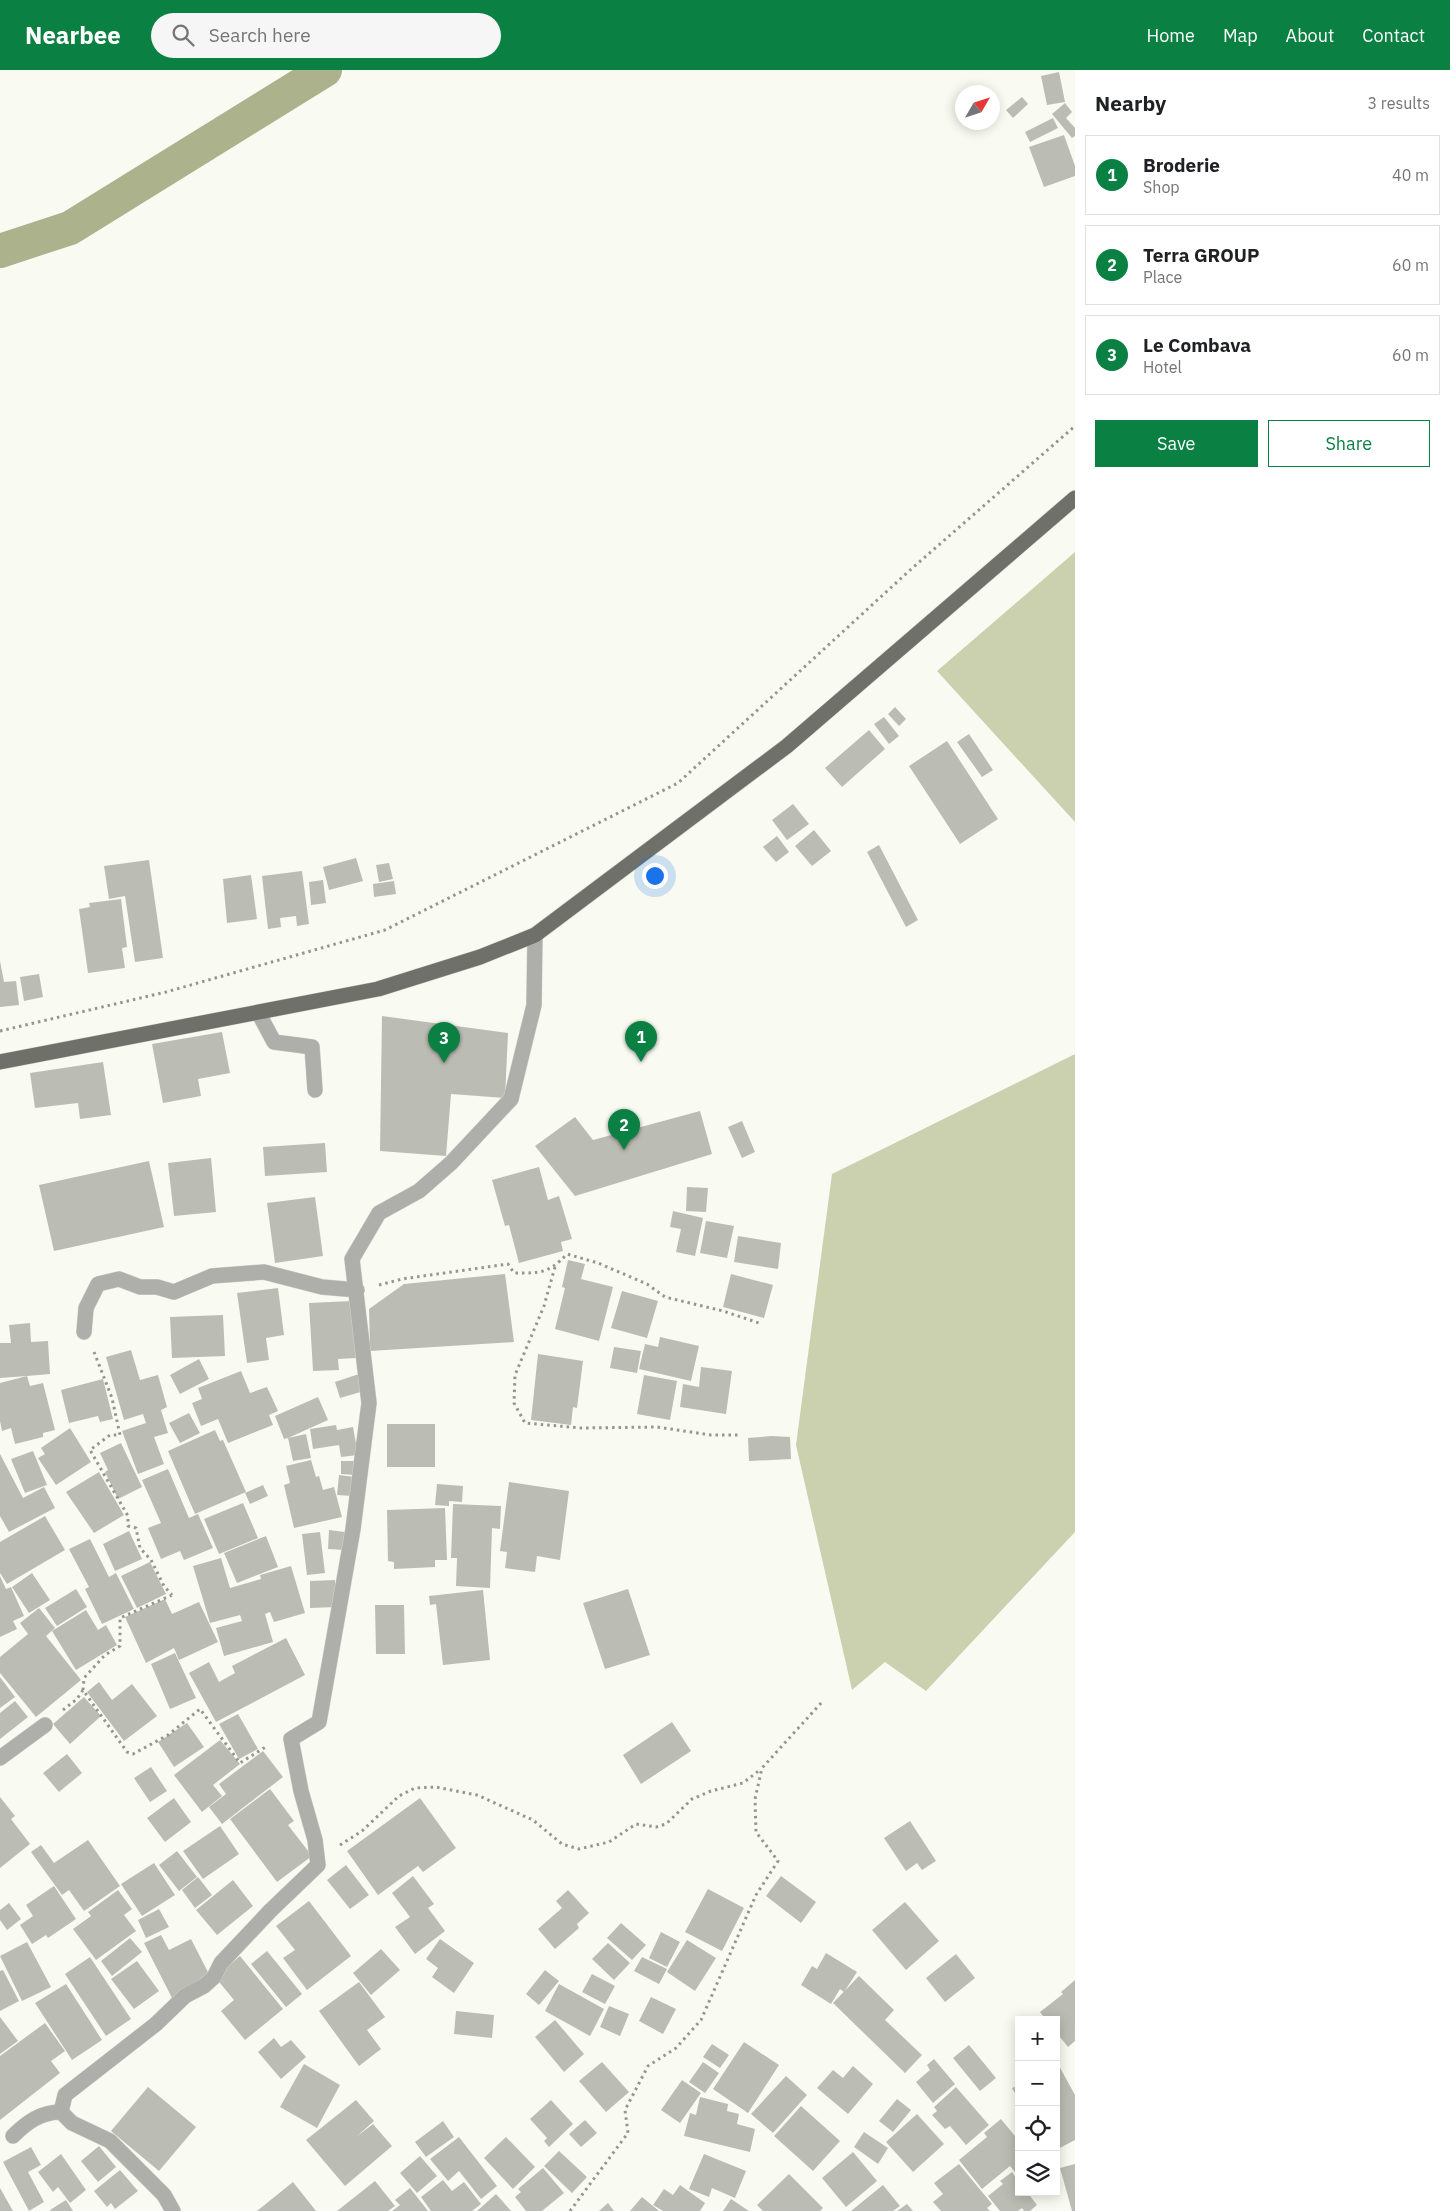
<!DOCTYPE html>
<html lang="en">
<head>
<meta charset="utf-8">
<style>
  :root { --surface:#fff; --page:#f6f6f6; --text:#202124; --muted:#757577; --line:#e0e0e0; --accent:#0b8043 }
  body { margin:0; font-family:"IBM Plex Sans",sans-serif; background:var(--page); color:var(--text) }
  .controls { position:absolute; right:15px; bottom:15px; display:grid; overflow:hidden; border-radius:0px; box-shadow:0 2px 12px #0003 }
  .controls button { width:45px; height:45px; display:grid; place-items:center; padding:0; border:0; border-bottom:1px solid var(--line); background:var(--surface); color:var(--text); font:25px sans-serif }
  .compass { position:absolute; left:955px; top:15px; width:45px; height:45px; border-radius:50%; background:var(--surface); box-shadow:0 2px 12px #0003; rotate:51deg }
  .you { position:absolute; left:654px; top:805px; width:18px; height:18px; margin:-12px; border:4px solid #fff; border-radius:50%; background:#1a73e8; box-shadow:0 0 0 8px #1a73e833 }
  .badge { display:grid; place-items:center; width:32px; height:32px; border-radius:50%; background:var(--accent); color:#fff; font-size:16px; font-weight:700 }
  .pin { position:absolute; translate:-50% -41px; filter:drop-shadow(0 1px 2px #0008) }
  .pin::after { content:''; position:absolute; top:26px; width:18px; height:15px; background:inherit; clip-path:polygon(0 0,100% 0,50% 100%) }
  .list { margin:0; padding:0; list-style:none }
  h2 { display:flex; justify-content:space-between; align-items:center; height:65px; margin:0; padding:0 20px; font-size:21px }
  h2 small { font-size:16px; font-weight:400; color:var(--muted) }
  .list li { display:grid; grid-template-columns:32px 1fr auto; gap:15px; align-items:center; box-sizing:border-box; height:80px; margin:0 10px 10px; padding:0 10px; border:1px solid var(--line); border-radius:0px }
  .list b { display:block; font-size:19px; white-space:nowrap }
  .list p { margin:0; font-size:16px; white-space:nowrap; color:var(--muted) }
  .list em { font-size:16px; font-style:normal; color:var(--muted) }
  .actions { display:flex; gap:10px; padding:15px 20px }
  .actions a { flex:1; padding:11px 0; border:1px solid var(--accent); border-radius:0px; text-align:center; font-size:18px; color:var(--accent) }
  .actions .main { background:var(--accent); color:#fff }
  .icon { flex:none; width:28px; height:28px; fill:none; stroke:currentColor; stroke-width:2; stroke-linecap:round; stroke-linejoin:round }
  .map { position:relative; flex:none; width:1075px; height:2141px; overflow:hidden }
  header { display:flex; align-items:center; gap:30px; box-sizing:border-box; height:70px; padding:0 25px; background:var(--accent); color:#fff }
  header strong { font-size:24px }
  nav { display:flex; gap:28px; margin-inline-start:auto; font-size:18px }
  .search { width:350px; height:45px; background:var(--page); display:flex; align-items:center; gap:12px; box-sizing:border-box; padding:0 18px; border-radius:28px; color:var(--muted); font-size:19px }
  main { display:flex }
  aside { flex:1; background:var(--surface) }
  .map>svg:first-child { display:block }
  .green { fill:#cbd1ae }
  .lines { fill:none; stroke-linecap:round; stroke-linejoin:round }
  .canal { stroke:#acb38c; stroke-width:34 }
  .building { fill:#bbbdb4 }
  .service-casing { stroke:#d3d4cc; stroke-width:16 }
  .minor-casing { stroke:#d3d4cc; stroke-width:16 }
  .primary-casing { stroke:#d3d4cc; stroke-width:16 }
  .path { stroke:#95968f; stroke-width:3; stroke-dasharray:2.5 4; stroke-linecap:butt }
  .service { stroke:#aeaeaa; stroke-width:15 }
  .minor { stroke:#aeaeaa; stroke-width:15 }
  .primary { stroke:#6f7069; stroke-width:15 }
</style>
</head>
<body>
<header>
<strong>Nearbee</strong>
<div class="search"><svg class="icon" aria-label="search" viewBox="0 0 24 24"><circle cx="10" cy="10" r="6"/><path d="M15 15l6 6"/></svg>Search here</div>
<nav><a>Home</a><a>Map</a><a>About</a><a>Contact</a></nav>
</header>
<main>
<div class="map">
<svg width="1075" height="2141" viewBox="0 0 1075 2141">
  <rect width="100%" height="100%" fill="#f9fbf2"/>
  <path class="green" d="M 1075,482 L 1075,752 L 937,601 Z
    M 1075,984 L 1075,1462 L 926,1621 L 885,1592 L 852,1620 L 796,1375 L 832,1104 Z"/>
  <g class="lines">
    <path class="canal" d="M 0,181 L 70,158 L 325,0"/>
  </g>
  <path class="building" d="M 1059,2 L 1065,32 L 1047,35 L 1041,6 Z
    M 1022,27 L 1028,34 L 1013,48 L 1006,40 Z
    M 1065,33 L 1072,42 L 1066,48 L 1075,58 L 1075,66 L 1072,68 L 1052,44 Z
    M 1053,48 L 1058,58 L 1030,72 L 1025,62 Z
    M 1064,65 L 1075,96 L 1075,106 L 1044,117 L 1029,77 Z
    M 895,637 L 906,649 L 899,656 L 888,644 Z
    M 884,647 L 899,666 L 889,674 L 874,654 Z
    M 869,660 L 885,679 L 842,717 L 825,698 Z
    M 969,664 L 993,700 L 982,707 L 957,672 Z
    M 947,671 L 998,749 L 960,774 L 909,696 Z
    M 793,734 L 809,754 L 787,770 L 772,750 Z
    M 814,760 L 831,781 L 812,796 L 795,776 Z
    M 777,766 L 789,782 L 776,792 L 763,777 Z
    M 879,775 L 918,850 L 906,857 L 867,782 Z
    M 356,788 L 363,811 L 329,820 L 323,797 Z
    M 149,790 L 163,888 L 135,892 L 125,826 L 109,829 L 104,796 Z
    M 389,793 L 393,809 L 379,812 L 376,795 Z
    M 302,801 L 309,854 L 297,856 L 296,846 L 280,848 L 281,857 L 268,859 L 262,806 Z
    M 251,805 L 257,849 L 227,853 L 223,809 Z
    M 323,810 L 326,833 L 311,835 L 309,812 Z
    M 394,811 L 396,824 L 374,827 L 373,814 Z
    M 121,829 L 127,877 L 122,878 L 125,898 L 88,903 L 79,839 L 90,837 L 89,833 Z
    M 0,891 L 4,912 L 16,911 L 19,935 L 0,937 Z
    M 39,904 L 43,927 L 24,931 L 20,907 Z
    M 382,946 L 508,963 L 505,1028 L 451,1024 L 446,1086 L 380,1081 Z
    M 222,962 L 230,1003 L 198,1009 L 201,1026 L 163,1033 L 152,974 Z
    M 103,992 L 111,1045 L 80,1049 L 78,1033 L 35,1038 L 30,1003 Z
    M 700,1041 L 712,1084 L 575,1126 L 535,1076 L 575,1047 L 593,1070 Z
    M 742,1051 L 755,1082 L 742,1088 L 728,1057 Z
    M 325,1073 L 327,1102 L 265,1106 L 263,1077 Z
    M 211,1088 L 216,1142 L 174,1146 L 168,1093 Z
    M 149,1091 L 164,1157 L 54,1181 L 39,1115 Z
    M 539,1097 L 548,1130 L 559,1126 L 572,1169 L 561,1172 L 563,1181 L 519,1193 L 509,1155 L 505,1156 L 492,1110 Z
    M 687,1117 L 708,1118 L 706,1142 L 686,1141 Z
    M 315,1127 L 323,1186 L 275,1193 L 267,1133 Z
    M 673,1141 L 703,1148 L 695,1186 L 676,1182 L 681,1159 L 670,1157 Z
    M 706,1151 L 734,1156 L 727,1188 L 700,1183 Z
    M 738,1166 L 781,1173 L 778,1199 L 734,1192 Z
    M 568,1190 L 585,1194 L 581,1209 L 613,1217 L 599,1271 L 555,1259 L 565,1218 L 562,1217 Z
    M 505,1204 L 514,1272 L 370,1281 L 369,1239 L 404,1214 Z
    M 731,1204 L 773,1215 L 764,1248 L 723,1237 Z
    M 278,1218 L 284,1265 L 266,1268 L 269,1290 L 247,1293 L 237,1223 Z
    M 622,1221 L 658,1231 L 647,1268 L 611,1258 Z
    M 352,1231 L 356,1288 L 338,1289 L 339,1300 L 313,1301 L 309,1233 Z
    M 223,1245 L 225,1286 L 172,1288 L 170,1247 Z
    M 30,1253 L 31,1272 L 48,1271 L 50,1304 L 27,1306 L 30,1316 L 43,1313 L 55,1360 L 43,1363 L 43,1367 L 15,1374 L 11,1358 L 2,1361 L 0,1351 L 0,1313 L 27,1306 L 0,1308 L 0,1273 L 11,1273 L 9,1255 Z
    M 660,1267 L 699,1276 L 691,1311 L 639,1299 L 645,1274 L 658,1277 Z
    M 614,1277 L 641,1281 L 637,1303 L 610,1298 Z
    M 131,1280 L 140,1310 L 158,1305 L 167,1337 L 161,1340 L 168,1363 L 154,1367 L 164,1394 L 138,1404 L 122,1361 L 146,1353 L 143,1344 L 124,1350 L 106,1287 Z
    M 538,1284 L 583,1291 L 577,1338 L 573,1337 L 571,1355 L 531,1350 Z
    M 199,1289 L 209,1309 L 180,1324 L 170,1305 Z
    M 701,1297 L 732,1301 L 726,1344 L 680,1337 L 683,1314 L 699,1317 Z
    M 241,1301 L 250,1323 L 267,1317 L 278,1341 L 269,1345 L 273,1355 L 228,1373 L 218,1349 L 201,1356 L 192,1333 L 202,1329 L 198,1318 Z
    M 359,1304 L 364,1321 L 340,1328 L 335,1312 Z
    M 644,1305 L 677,1311 L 670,1350 L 637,1344 Z
    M 103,1309 L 113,1349 L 100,1352 L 98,1346 L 69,1353 L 61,1320 Z
    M 318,1327 L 328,1350 L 288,1368 L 306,1364 L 311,1388 L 293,1391 L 288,1368 L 284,1369 L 275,1346 Z
    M 189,1343 L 200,1363 L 180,1373 L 169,1353 Z
    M 387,1354 L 435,1354 L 435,1397 L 387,1397 Z
    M 336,1355 L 337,1360 L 353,1357 L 358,1385 L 341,1387 L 339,1375 L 313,1379 L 310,1359 Z
    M 70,1358 L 91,1392 L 56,1415 L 38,1388 L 45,1384 L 41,1378 Z
    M 215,1360 L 220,1371 L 223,1370 L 246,1422 L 195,1444 L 168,1381 Z
    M 772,1366 L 790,1367 L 791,1389 L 749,1391 L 748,1368 Z
    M 121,1373 L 142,1417 L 118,1429 L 105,1402 L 108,1400 L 100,1383 Z
    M 33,1381 L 47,1415 L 25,1423 L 11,1389 Z
    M 0,1384 L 23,1428 L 44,1417 L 55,1438 L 9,1462 L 0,1446 Z
    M 311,1390 L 316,1407 L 319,1406 L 323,1420 L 334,1417 L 342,1447 L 294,1458 L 284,1415 L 290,1413 L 286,1396 Z
    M 341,1391 L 356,1391 L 355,1405 L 341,1404 Z
    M 168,1399 L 189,1448 L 198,1444 L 213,1478 L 184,1490 L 180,1481 L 161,1489 L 148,1458 L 161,1453 L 142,1410 Z
    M 99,1402 L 124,1445 L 94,1463 L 66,1422 Z
    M 339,1405 L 355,1407 L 353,1426 L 337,1425 Z
    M 509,1412 L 569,1421 L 560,1490 L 537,1486 L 535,1502 L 505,1498 L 507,1482 L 500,1481 Z
    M 437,1414 L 463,1416 L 462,1432 L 449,1431 L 449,1436 L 435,1435 Z
    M 263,1415 L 268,1426 L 250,1434 L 245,1423 Z
    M 243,1433 L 258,1468 L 219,1484 L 204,1449 Z
    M 453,1434 L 501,1436 L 500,1459 L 492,1458 L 490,1518 L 456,1516 L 457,1488 L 451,1488 Z
    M 445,1438 L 447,1490 L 435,1490 L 435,1497 L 394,1499 L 394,1492 L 388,1491 L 387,1440 Z
    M 45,1446 L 65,1480 L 7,1514 L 0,1503 L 0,1472 Z
    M 329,1460 L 345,1462 L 344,1480 L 328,1479 Z
    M 129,1461 L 142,1489 L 115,1501 L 103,1474 Z
    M 320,1462 L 325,1503 L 307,1505 L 302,1464 Z
    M 266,1466 L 278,1497 L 237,1513 L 224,1483 Z
    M 90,1469 L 109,1507 L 116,1503 L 134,1539 L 102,1554 L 85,1519 L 89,1517 L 69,1479 Z
    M 221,1488 L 230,1518 L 261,1509 L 260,1505 L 291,1496 L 305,1543 L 274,1552 L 270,1542 L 265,1544 L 273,1572 L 224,1586 L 216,1558 L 242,1551 L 240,1545 L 210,1553 L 193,1496 Z
    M 150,1492 L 166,1524 L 137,1538 L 121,1506 Z
    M 32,1503 L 50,1530 L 29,1543 L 12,1517 Z
    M 0,1506 L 6,1519 L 11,1517 L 24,1546 L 13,1551 L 17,1559 L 0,1567 Z
    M 335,1510 L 336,1537 L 310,1538 L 310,1511 Z
    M 76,1519 L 87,1537 L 57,1556 L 45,1538 Z
    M 628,1519 L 650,1585 L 605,1599 L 583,1533 Z
    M 483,1520 L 490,1590 L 443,1595 L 436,1534 L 430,1535 L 429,1526 Z
    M 165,1529 L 172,1544 L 199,1532 L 218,1572 L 179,1590 L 174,1578 L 146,1593 L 125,1547 Z
    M 375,1535 L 404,1535 L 405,1584 L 376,1584 Z
    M 39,1538 L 55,1558 L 46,1566 L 81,1610 L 36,1647 L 0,1603 L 0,1587 L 28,1564 L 20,1553 Z
    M 86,1540 L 98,1560 L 106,1555 L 117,1575 L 76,1600 L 52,1561 Z
    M 286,1568 L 305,1605 L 216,1652 L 189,1603 L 209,1592 L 219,1612 L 235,1603 L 232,1596 Z
    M 175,1583 L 196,1628 L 170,1639 L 151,1594 Z
    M 0,1607 L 15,1627 L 0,1638 Z
    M 99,1612 L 112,1630 L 132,1614 L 157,1646 L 124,1671 L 87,1622 Z
    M 84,1627 L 101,1646 L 70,1674 L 53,1654 Z
    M 15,1631 L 28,1647 L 0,1669 L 0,1643 Z
    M 238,1644 L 258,1679 L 239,1689 L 219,1654 Z
    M 672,1652 L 691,1681 L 641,1714 L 623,1685 Z
    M 187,1653 L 204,1677 L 174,1697 L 158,1672 Z
    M 220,1670 L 240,1694 L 213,1715 L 222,1726 L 202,1742 L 174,1705 Z
    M 263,1681 L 283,1707 L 222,1754 L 209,1737 L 226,1724 L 219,1714 Z
    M 67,1684 L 82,1703 L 59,1722 L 43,1703 Z
    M 151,1697 L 167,1721 L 150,1732 L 134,1708 Z
    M 270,1719 L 294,1751 L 288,1755 L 312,1786 L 277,1812 L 230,1749 Z
    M 0,1727 L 15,1746 L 11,1749 L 30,1774 L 0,1798 Z
    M 174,1728 L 191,1752 L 165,1772 L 147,1748 Z
    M 420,1728 L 456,1778 L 423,1802 L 418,1796 L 378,1825 L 347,1781 Z
    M 910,1751 L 936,1791 L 922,1800 L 917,1793 L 906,1801 L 884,1768 Z
    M 220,1756 L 239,1784 L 203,1809 L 183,1781 Z
    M 88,1770 L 120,1816 L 84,1841 L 69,1820 L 62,1825 L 31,1782 L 41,1775 L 54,1793 Z
    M 177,1781 L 197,1807 L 179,1821 L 159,1795 Z
    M 154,1793 L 175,1825 L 142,1846 L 121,1814 Z
    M 346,1795 L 369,1825 L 350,1839 L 327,1810 Z
    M 413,1806 L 434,1834 L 428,1838 L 445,1861 L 415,1884 L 395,1857 L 410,1847 L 392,1823 Z
    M 781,1806 L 816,1832 L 801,1853 L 766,1826 Z
    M 198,1807 L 212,1825 L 195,1838 L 182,1820 Z
    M 233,1810 L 253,1836 L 217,1865 L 196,1840 Z
    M 54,1816 L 76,1849 L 48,1868 L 46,1865 L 32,1874 L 20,1855 L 33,1846 L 26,1835 Z
    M 708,1819 L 744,1838 L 722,1881 L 685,1862 Z
    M 118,1820 L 132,1839 L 124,1845 L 136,1861 L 96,1890 L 73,1859 L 91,1846 L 88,1842 Z
    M 568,1820 L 589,1843 L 577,1854 L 579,1858 L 555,1879 L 538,1859 L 562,1838 L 556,1831 Z
    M 309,1831 L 351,1886 L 307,1920 L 283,1888 L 295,1880 L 276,1856 Z
    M 905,1832 L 939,1871 L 906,1900 L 872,1860 Z
    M 9,1833 L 21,1849 L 7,1860 L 0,1850 L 0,1840 Z
    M 159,1839 L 169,1857 L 146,1868 L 138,1850 Z
    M 621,1853 L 646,1875 L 632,1890 L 607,1868 Z
    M 661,1862 L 680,1872 L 667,1897 L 649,1888 Z
    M 161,1865 L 169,1880 L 191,1869 L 211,1908 L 172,1928 L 144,1873 Z
    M 130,1868 L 142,1882 L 112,1906 L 101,1891 Z
    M 440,1869 L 474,1893 L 454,1923 L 432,1907 L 438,1898 L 426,1889 Z
    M 687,1870 L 716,1888 L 695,1921 L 667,1902 Z
    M 27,1872 L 51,1917 L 22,1931 L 0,1886 Z
    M 608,1873 L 630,1893 L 614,1910 L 592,1889 Z
    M 381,1879 L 400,1900 L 371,1925 L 353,1903 Z
    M 267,1881 L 302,1924 L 286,1937 L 251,1894 Z
    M 826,1883 L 857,1902 L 844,1922 L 840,1919 L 831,1934 L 801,1915 L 812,1896 L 817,1899 Z
    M 956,1884 L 975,1908 L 945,1932 L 926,1908 Z
    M 240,1886 L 283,1939 L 245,1970 L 221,1941 L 234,1930 L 215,1907 Z
    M 90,1887 L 131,1949 L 106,1966 L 65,1904 Z
    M 642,1887 L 667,1899 L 659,1914 L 634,1901 Z
    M 137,1891 L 159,1921 L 134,1939 L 111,1909 Z
    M 3,1900 L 19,1931 L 0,1941 L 0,1901 Z
    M 545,1900 L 559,1911 L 539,1935 L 526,1924 Z
    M 592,1904 L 615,1916 L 605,1934 L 582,1922 Z
    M 859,1906 L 894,1940 L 885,1950 L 922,1985 L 905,2003 L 833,1933 Z
    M 1075,1910 L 1075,1971 L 1068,1977 L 1056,1962 L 1056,1950 L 1046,1950 L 1040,1942 L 1063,1924 L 1061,1922 Z
    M 359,1912 L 385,1947 L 367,1960 L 381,1979 L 359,1996 L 319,1941 Z
    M 66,1914 L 102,1970 L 72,1990 L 35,1933 Z
    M 559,1914 L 604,1939 L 590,1966 L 545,1941 Z
    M 651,1927 L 676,1939 L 663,1964 L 639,1951 Z
    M 609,1936 L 629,1944 L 620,1966 L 600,1957 Z
    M 456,1941 L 494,1945 L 492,1968 L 454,1964 Z
    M 0,1947 L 18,1971 L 0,1984 Z
    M 555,1950 L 584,1984 L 564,2002 L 535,1967 Z
    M 45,1953 L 65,1981 L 51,1991 L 60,2003 L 0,2050 L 0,1986 Z
    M 274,1968 L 281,1977 L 291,1970 L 306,1987 L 281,2009 L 258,1982 Z
    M 744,1972 L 779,1995 L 748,2043 L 713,2019 Z
    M 712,1974 L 729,1985 L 720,1998 L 703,1987 Z
    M 969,1975 L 996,2008 L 980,2021 L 953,1988 Z
    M 934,1989 L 955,2014 L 933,2033 L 916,2012 L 930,2000 L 927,1995 Z
    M 602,1992 L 629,2022 L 606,2042 L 579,2011 Z
    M 703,1992 L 719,2003 L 705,2023 L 689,2012 Z
    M 304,1994 L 340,2015 L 317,2058 L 280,2037 Z
    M 1058,1994 L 1075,2025 L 1075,2070 L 1056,2080 L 1056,1995 Z
    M 853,1996 L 873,2014 L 848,2044 L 817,2018 L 833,2000 L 843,2008 Z
    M 786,2006 L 807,2025 L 773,2063 L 751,2044 Z
    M 682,2010 L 701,2023 L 680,2053 L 661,2040 Z
    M 1019,2015 L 1019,2030 L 1012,2018 Z
    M 148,2017 L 196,2057 L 159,2101 L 111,2061 Z
    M 956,2017 L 989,2055 L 966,2075 L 950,2056 L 945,2059 L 932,2045 L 937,2041 L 934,2037 Z
    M 700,2027 L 728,2034 L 727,2041 L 739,2044 L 737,2054 L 755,2059 L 750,2082 L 684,2066 L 690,2043 L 696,2045 Z
    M 897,2029 L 911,2040 L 893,2062 L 879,2051 Z
    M 356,2030 L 374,2051 L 356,2067 L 373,2054 L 392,2076 L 345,2116 L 306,2070 Z
    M 551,2030 L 573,2054 L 549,2077 L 544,2071 L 547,2068 L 530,2049 Z
    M 801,2036 L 840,2071 L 813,2101 L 774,2066 Z
    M 917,2044 L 944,2074 L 913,2102 L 886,2072 Z
    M 1001,2049 L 1019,2071 L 1019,2107 L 1010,2096 L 982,2119 L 959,2090 L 987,2067 L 984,2063 Z
    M 585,2050 L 597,2063 L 581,2077 L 569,2064 Z
    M 443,2051 L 454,2067 L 426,2087 L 415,2072 Z
    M 864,2062 L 888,2078 L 878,2094 L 854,2077 Z
    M 459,2067 L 497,2116 L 481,2129 L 459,2101 L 448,2111 L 430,2089 Z
    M 506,2067 L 535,2097 L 513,2119 L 484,2088 Z
    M 99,2076 L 116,2097 L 98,2112 L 81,2091 Z
    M 31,2077 L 41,2095 L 28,2102 L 44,2132 L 29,2141 L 3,2092 Z
    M 559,2081 L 587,2107 L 572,2123 L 544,2096 Z
    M 853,2082 L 877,2111 L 846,2137 L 822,2108 Z
    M 61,2084 L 86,2120 L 70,2133 L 58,2117 L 53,2122 L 38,2102 Z
    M 704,2084 L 746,2101 L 735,2128 L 712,2118 L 709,2127 L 689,2119 Z
    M 420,2086 L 437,2106 L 417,2123 L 400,2103 Z
    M 959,2094 L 992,2134 L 987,2138 L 990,2141 L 941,2141 L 933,2132 L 943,2124 L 934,2113 Z
    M 1075,2094 L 1075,2141 L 1072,2141 L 1060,2098 Z
    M 543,2098 L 564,2123 L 542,2141 L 526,2141 L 515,2127 L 521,2122 L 518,2119 Z
    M 120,2100 L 138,2121 L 115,2139 L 111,2133 L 107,2137 L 94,2121 Z
    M 1012,2102 L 1019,2112 L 1019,2122 L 1027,2122 L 1037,2135 L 1030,2141 L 1024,2141 L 1022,2138 L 1018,2141 L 1000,2141 L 988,2126 L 1003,2114 L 1000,2111 Z
    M 789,2104 L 823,2138 L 820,2141 L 763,2141 L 757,2135 Z
    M 443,2110 L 452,2121 L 464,2112 L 481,2134 L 472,2141 L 431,2141 L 421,2127 Z
    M 375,2111 L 395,2136 L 388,2141 L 337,2141 Z
    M 293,2112 L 316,2141 L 257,2141 Z
    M 680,2115 L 705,2133 L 700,2141 L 663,2141 L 653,2135 L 664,2119 L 673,2125 Z
    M 883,2115 L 900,2136 L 893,2141 L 851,2141 Z
    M 0,2118 L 13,2141 L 0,2141 Z
    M 410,2118 L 428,2141 L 392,2141 L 400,2135 L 395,2130 Z
    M 496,2124 L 511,2141 L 477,2141 Z
    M 642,2127 L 659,2141 L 630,2141 Z
    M 731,2129 L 749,2141 L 723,2141 Z
    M 66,2130 L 73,2141 L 51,2141 L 50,2140 Z
    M 608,2133 L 614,2141 L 599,2141 Z
    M 907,2134 L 913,2141 L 897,2141 Z"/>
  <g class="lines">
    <g class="service-casing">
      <path id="service" d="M 259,944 L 274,972 L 312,977 L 315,1020
        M 0,1688 L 45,1655
        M 13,2066 C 27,2052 41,2042 61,2042 L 72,2053 L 110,2071 L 164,2125 L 173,2141"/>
    </g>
    <g class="minor-casing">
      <path id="minor" d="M 84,1262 L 86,1238 L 98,1214 L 119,1209 L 140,1217 L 157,1217 L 174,1222 L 212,1206 L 264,1202 L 322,1217 L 357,1220
        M 61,2042 L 65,2025 L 156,1954 L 185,1926 L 204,1916 L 214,1907 L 221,1893 L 270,1841 L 318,1795 L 315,1770 L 301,1721 L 291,1669 L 319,1652 L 353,1459 L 369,1333 L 352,1189 L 379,1143 L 419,1121 L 451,1093 L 511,1029 L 534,935 L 535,865"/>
    </g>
    <g class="primary-casing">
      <path id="primary" d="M 0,992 L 378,919 L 480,887 L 535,865 L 787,676 L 1075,428"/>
    </g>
    <path class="path" d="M 0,961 L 166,922 L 385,860 L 678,713 L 909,501 L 1075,356
      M 555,1197 L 544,1236 L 515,1305 L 514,1333 L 525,1353 L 581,1358 L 657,1357 L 711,1365 L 739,1365
      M 379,1215 L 402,1209 L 508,1194 L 514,1203 C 540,1203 548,1204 567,1184 L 598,1193 L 647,1214 L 665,1227 L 723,1241 L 759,1253
      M 94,1282 L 112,1328 L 120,1365 L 110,1365 L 90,1380 L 128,1446 L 128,1456 L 136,1458 L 140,1478 L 151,1490 L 164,1516 L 172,1525
      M 83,1620 L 84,1608 L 105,1585 L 120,1576 L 120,1548 L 172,1525
      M 63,1640 L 77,1629 L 83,1620 L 127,1682 L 133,1684 L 168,1665 L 200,1639 L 240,1693 L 267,1676
      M 340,1775 L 362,1761 L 399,1726 L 415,1718 L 436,1717 L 477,1725 L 533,1750 L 562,1774 L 579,1779 L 609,1772 L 636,1754 L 656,1757 L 666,1754 L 692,1729 L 711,1721 L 743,1713 L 761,1699
      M 570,2141 L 628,2063 L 625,2040 L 648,1996 L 676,1978 L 701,1950 L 756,1825 L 778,1791 L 756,1762 L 755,1729 L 762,1698 L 822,1632"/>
    <use href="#service" class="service"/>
    <use href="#minor" class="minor"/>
    <use href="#primary" class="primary"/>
  </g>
</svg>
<div class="controls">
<button>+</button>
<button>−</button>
<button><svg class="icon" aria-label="locate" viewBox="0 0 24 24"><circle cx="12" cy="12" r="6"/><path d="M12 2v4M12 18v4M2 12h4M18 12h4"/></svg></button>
<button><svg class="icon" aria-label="layers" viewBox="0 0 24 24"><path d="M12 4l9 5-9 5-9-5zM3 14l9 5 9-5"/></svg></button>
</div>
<svg class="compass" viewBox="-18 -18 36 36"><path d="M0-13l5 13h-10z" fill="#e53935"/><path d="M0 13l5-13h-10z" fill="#757577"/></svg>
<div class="you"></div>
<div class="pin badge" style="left:641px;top:992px">1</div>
<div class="pin badge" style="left:624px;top:1080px">2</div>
<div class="pin badge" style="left:444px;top:993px">3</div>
</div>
<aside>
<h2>Nearby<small>3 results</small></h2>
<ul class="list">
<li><span class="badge">1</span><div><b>Broderie</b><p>Shop</p></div><em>40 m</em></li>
<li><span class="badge">2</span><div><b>Terra GROUP</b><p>Place</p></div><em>60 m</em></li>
<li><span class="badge">3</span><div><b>Le Combava</b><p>Hotel</p></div><em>60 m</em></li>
</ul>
<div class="actions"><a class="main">Save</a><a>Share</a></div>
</aside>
</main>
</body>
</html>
